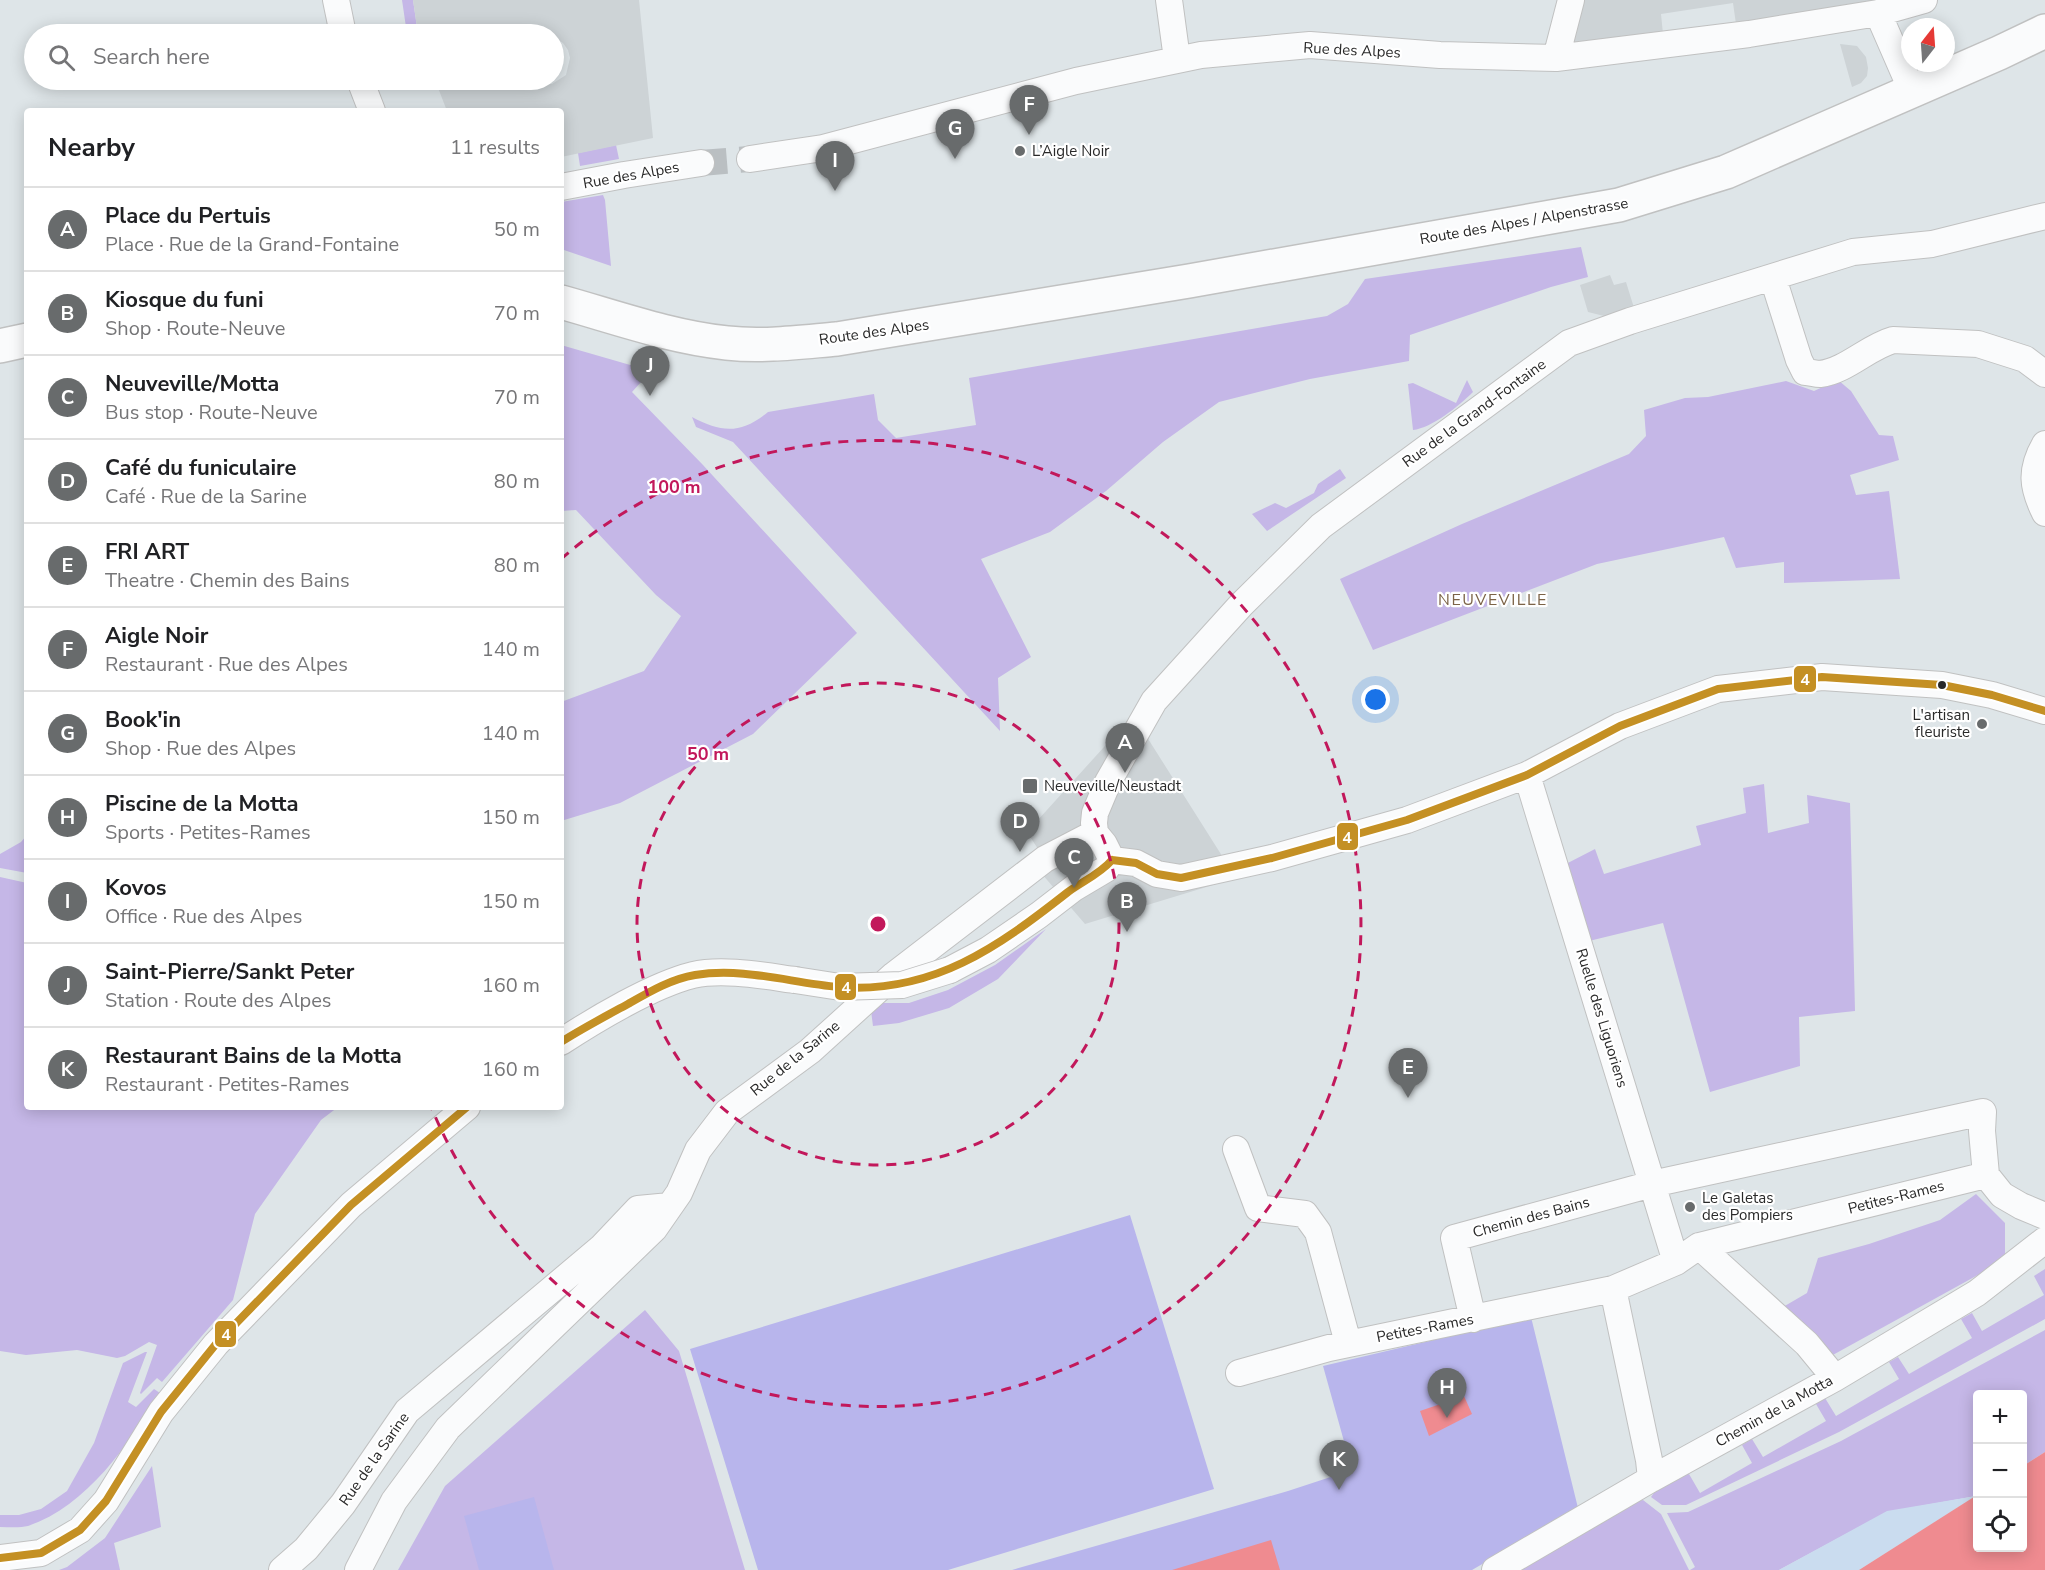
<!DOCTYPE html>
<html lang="en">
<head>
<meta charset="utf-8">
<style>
  :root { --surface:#fff; --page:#f6f6f6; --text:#202124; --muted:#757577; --line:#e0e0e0; --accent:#686b6c }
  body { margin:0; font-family:"Nunito Sans",sans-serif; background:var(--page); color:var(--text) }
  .controls { position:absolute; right:18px; bottom:18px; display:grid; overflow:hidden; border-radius:6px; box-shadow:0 3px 15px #0003 }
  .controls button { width:54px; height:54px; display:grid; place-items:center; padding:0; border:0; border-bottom:2px solid var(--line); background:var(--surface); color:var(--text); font:30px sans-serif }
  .compass { position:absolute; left:1901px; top:18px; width:54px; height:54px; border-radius:50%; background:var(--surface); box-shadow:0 3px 15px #0003; rotate:17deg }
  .you { position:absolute; left:1376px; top:700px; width:21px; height:21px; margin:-15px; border:4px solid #fff; border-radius:50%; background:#1a73e8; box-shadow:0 0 0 9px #1a73e833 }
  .badge { display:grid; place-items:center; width:39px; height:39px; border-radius:50%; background:var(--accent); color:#fff; font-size:20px; font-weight:700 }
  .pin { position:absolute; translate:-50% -50px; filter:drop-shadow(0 2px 3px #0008) }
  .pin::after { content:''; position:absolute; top:32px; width:21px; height:18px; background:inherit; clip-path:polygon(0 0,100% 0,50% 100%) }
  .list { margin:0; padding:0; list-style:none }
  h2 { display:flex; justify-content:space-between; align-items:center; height:78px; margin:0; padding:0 24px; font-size:26px }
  h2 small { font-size:20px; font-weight:400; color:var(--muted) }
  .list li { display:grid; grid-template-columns:39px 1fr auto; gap:18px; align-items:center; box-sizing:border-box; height:84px; padding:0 24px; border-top:2px solid var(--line) }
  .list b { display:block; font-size:22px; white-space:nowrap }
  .list p { margin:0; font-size:20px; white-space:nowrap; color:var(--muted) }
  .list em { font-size:20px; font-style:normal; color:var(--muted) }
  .icon { flex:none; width:33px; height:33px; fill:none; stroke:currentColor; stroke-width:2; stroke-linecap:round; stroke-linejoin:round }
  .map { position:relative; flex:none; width:2045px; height:1570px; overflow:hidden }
  .search { position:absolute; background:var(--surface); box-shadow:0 3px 15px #0003; left:24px; top:24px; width:540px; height:66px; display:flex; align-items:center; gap:15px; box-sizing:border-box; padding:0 21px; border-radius:33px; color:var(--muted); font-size:22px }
  .panel { position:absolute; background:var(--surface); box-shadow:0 3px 15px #0003; left:24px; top:108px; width:540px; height:1002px; border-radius:6px }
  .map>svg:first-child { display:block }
  .green { fill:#c5b7e7 }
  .sand { fill:#cadcef }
  .pitch { fill:#b8b5ec }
  .plaza { fill:#cdd3d6; fill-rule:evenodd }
  .water { fill:#ef8b90 }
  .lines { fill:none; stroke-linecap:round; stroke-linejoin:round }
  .minor-tunnel { stroke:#babfc2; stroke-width:26; stroke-dasharray:26 13; stroke-linecap:butt }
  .minor-casing { stroke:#c0c1c1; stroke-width:28 }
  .secondary-casing { stroke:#c0c1c1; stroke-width:36 }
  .minor { stroke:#fafbfc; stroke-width:26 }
  .secondary { stroke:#fafbfc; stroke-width:33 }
  .minor-bridge-casing { stroke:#c0c1c1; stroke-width:28; stroke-linecap:butt }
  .minor-bridge { stroke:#fafbfc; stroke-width:26 }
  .bus-1-casing { stroke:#fff; stroke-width:12 }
  .bus-1 { stroke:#c49024; stroke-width:8 }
  .ring { fill:none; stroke:#c2185b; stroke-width:3; stroke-dasharray:10 8 }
  .poi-dot { fill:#686b6c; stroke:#fff; stroke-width:2 }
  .bus-dot { fill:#292929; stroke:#fff; stroke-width:2 }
  .labels { text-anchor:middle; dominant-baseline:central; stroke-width:4.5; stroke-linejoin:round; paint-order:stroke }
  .street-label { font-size:15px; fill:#292929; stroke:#fff }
  .poi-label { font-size:15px; fill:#292929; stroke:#fff; text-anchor:start }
  .neighbourhood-label { font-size:16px; letter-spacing:1.5px; fill:#7c6347; stroke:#fff }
  .centre { fill:#c2185b; stroke:#fff; stroke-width:3 }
  .ring-label { font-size:18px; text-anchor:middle; font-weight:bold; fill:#c2185b; stroke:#fff; stroke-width:4.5; stroke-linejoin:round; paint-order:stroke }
  .line-badge { stroke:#fff; stroke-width:2 }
  .badge-label { font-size:16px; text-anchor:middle; font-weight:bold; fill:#fff }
</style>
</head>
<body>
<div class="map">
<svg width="2045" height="1570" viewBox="0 0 2045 1570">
  <rect width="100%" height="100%" fill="#dee5e8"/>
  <path class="green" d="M 402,0 L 413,0 L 418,34 L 407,34 Z
    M 616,145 L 619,159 L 580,166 L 578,153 Z
    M 603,195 L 605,200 L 611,266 L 561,249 L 561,202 Z
    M 1581,247 L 1588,277 L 1551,287 L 1410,335 L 1409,361 L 1310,379 L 1219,402 L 1163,442 L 1106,491 L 1050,532 L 981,559 L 1031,657 L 998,678 L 1000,731 L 733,442 L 696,427 L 692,417 C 722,433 741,434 768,412 L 874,394 L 878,420 L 896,438 L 976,425 L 969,378 L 1327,316 L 1348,304 L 1365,279 Z
    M 561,345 L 651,371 L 632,392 L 703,465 L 857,633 L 753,734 L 620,803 L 561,821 L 561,702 L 644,671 L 681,616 L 656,595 L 576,510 L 561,511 Z
    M 1467,380 L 1473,392 C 1459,406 1432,428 1413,430 L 1408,384 L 1413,383 L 1456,403 Z
    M 1838,380 L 1851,391 L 1879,435 L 1893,436 L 1899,460 L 1850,475 L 1856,495 L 1889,491 L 1900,579 L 1784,583 L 1784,562 L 1736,568 L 1724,537 L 1597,564 L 1373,650 L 1340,579 L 1462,524 L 1629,454 L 1646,436 L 1644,410 L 1685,398 L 1708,397 L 1786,381 L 1814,391 Z
    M 1340,469 L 1346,478 L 1267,531 L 1252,514 L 1275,503 L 1286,508 L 1314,493 L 1318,484 Z
    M 1764,784 L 1768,833 L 1809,823 L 1807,795 L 1850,803 L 1855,1011 L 1799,1017 L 1800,1066 L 1710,1092 L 1663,923 L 1589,941 L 1562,866 L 1595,849 L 1604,874 L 1701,845 L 1696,826 L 1746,813 L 1743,788 Z
    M 27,835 L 27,873 L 0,868 L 0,854 L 21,842 Z
    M 0,877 L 27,883 L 27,1107 L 338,1107 L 321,1120 L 255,1214 L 233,1300 L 162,1382 L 157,1378 L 141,1394 L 140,1393 L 157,1345 L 149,1342 L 125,1356 L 117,1358 L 77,1350 L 26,1355 L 0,1351 Z
    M 1046,929 L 998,979 L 949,1008 L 899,1023 L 873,1026 L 870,1003 L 909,1003 L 948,990 L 995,965 Z
    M 1976,1194 L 2005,1223 L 2005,1260 L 1831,1356 L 1783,1307 L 1807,1293 L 1818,1258 L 1869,1244 L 1940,1220 Z
    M 2045,1269 L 2045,1319 L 1839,1432 L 1686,1505 L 1662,1505 L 1651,1497 L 1656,1490 L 1684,1475 L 1689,1474 L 1700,1493 L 1752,1463 L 1742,1445 L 1752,1439 L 1763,1457 L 1826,1421 L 1816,1404 L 1825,1398 L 1836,1416 L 1899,1379 L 1889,1362 L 1898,1357 L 1909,1374 L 1972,1338 L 1961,1319 L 1972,1313 L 1982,1331 L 2044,1295 L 2034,1276 Z
    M 645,1310 L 679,1351 L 745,1570 L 398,1570 L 445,1486 Z
    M 2045,1330 L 2045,1452 L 2023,1466 L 2022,1394 L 1978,1394 L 1976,1496 L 1887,1512 L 1779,1570 L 1690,1570 L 1695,1567 L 1667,1513 L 1688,1512 L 1841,1441 Z
    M 145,1352 L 147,1352 L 128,1402 L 136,1407 L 154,1389 L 160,1393 C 129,1444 87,1506 28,1526 C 20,1528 9,1527 0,1527 L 0,1515 L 19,1515 L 41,1509 L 67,1491 L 94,1443 L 123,1363 Z
    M 152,1466 L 161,1527 L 114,1543 L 120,1570 L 59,1570 L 67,1567 L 105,1538 Z
    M 1643,1500 L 1661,1514 L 1689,1570 L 1517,1570 L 1638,1501 Z"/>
  <path class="sand" d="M 1976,1496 L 1859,1570 L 1779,1570 L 1887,1511 Z"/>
  <path class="pitch" d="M 1130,1215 L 1214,1489 L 948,1570 L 758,1570 L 690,1349 Z
    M 1531,1317 L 1578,1508 L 1472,1570 L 1012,1570 L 1288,1491 L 1352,1470 L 1323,1366 Z
    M 534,1497 L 554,1570 L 479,1570 L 464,1516 Z"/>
  <path class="plaza" d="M 413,0 L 639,0 L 653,138 L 561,157 L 561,111 L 447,111 L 435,80 L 528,80 L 535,84 L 552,84 L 566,75 L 570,58 L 568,50 L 563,43 L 554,37 L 554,34 L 418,34 Z
    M 1574,0 L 1894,0 L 1560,53 ZM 1733,3 L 1736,24 L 1663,34 L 1661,14 Z
    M 1840,44 L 1857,46 L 1866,57 L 1868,68 L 1867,76 L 1861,83 L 1852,87 Z
    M 1610,275 L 1614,285 L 1626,282 L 1635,311 L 1605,320 L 1604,316 L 1588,312 L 1580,285 Z
    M 1133,715 L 1236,878 L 1085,924 L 1029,859 L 1038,849 L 1027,832 Z"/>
  <path class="water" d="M 1464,1396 L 1472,1414 L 1429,1436 L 1420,1411 Z
    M 2045,1452 L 2045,1570 L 1859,1570 L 1977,1495 L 1978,1548 L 2022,1548 L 2023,1466 Z
    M 1271,1540 L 1280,1570 L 1172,1570 Z"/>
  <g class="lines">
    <path class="minor-tunnel" d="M 701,163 L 750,159"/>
    <g class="minor-casing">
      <path id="minor" d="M 336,0 L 343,34
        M 1169,0 L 1177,59
        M 1878,13 L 1924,0
        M 1556,58 L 1571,0
        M 360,80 L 372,111
        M 750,159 L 823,148 L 1076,81 L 1201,55 L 1310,45 L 1440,55 L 1556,58 L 1749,34 L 1878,13 L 1912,91
        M 561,187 L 624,175 L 701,163
        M 1773,278 L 1799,360 L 1805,372 C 1810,372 1815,374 1820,374 C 1846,371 1868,347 1893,340 L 1978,344 L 2025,359 L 2045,374
        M 2045,444 C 2030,470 2032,487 2045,513
        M 1527,775 L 1676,1262
        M 1112,860 L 1104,844 L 1095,833 L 1094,823 L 1095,813 L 1108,782 L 1154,701 L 1241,605 L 1321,526 L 1569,343 L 1630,321 L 1853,252 L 1932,244 L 2045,216
        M 1112,860 L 1136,863 L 1157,874 L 1181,878 L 1272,858 L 1407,820 L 1527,775 L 1620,726 L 1718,689 L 1822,677 L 1942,685 L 1992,695 L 2045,711
        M 950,970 L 988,950 L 1039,915 L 1074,888 L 1106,869 L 1112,860
        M 561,1042 C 596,1019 653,985 693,975 C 723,968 765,976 795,980
        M 1236,1149 L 1258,1208 L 1305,1214 L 1318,1232 L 1348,1343
        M 1986,1175 L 2002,1195 L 2021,1206 L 2045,1216
        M 1699,1246 L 1807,1344 L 1835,1378
        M 1613,1289 L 1649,1460 L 1651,1479
        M 1473,1319 L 1454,1238 L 1652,1184 L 1983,1112 L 1982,1131 L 1986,1175
        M 1239,1373 L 1329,1348 L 1613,1289 L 1676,1262 L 1699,1246 L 1986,1175
        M 0,1558 L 41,1553 L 80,1530 L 106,1501 L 161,1412 L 216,1344 L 351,1205 L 467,1107
        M 282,1570 L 306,1549 L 343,1504 L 407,1411 L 602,1247 L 638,1209 L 670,1206
        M 358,1570 L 394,1501 L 448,1428 L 654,1229 L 679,1193 L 698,1150 L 727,1112 L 810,1051 L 894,975 L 1045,859 L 1095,833
        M 1495,1570 L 1651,1479 L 1835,1378 L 1977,1293 L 2045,1240"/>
    </g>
    <g class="secondary-casing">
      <path id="secondary" d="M 561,302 C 615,317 670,337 727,343 C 764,347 801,342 837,339 L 1189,281 L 1619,205 L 1726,172 L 1999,53 L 2045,31
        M 0,346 L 27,340"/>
    </g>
    <use href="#minor" class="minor"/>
    <use href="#secondary" class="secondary"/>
    <g class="minor-bridge-casing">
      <path id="minor-bridge" d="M 795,980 L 840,987 L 902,985 L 950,970"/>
    </g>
    <use href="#minor-bridge" class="minor-bridge"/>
    <g class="bus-1-casing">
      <path id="bus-1" d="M 1112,860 L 1136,863 L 1157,874 L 1181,878 L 1272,858 L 1407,820 L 1527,775 L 1620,726 L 1718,689 L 1822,677 L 1942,685 L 1992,695 L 2045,711
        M 561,1042 C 583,1028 606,1016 628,1004 C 649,992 671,979 695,975 C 744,967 791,983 839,987 C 933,994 998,947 1068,892 C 1083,881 1100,874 1112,860
        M 0,1558 L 41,1553 L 80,1530 L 106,1501 L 161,1412 L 216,1344 L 351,1205 L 467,1107"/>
    </g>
    <use href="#bus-1" class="bus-1"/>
  </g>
  <g class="ring">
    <circle cx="878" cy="924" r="241"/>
    <path d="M561 559A483 483 0 1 1 432 1109"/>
  </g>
  <g class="poi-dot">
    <circle cx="1020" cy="151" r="6"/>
    <circle cx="1982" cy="724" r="6"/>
    <rect x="1022" y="778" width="16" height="16" rx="3"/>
    <circle cx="1690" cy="1207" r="6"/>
  </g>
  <circle class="bus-dot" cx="1942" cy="685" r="5"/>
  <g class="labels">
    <g class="street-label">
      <text transform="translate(1352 50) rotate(3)">Rue des Alpes</text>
      <text transform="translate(631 175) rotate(-10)">Rue des Alpes</text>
      <text transform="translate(1524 221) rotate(-10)">Route des Alpes / Alpenstrasse</text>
      <text transform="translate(874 332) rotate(-8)">Route des Alpes</text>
      <text transform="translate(1474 413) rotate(-36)">Rue de la Grand-Fontaine</text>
      <text transform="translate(1602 1018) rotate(73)">Ruelle des Liguoriens</text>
      <text transform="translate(795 1058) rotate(-39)">Rue de la Sarine</text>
      <text transform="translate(1896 1197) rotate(-14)">Petites-Rames</text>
      <text transform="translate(1531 1217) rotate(-15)">Chemin des Bains</text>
      <text transform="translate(1425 1328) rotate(-11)">Petites-Rames</text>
      <text transform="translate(1774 1411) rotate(-29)">Chemin de la Motta</text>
      <text transform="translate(374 1459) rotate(-55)">Rue de la Sarine</text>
    </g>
    <g class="poi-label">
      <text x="1032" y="151">L’Aigle Noir</text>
      <text x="1970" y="715" text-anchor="end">L'artisan<tspan x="1970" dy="17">fleuriste</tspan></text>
      <text x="1044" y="786">Neuveville/Neustadt</text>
      <text x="1702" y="1198">Le Galetas<tspan x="1702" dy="17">des Pompiers</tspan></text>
    </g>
    <g class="neighbourhood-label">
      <text x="1493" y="600">NEUVEVILLE</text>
    </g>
  </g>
  <circle cx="878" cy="924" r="9" class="centre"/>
  <g class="ring-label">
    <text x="674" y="493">100 m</text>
    <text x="708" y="760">50 m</text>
  </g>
  <g class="line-badge">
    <rect x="1793" y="665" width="24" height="28" rx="6" fill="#c49024"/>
    <rect x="1336" y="822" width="23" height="29" rx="6" fill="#c49024"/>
    <rect x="834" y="973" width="23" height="28" rx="6" fill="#c49024"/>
    <rect x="214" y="1320" width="23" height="28" rx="6" fill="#c49024"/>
  </g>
  <g class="badge-label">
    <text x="1805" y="685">4</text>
    <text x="1347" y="843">4</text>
    <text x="846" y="993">4</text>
    <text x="226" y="1340">4</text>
  </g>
</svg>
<div class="controls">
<button>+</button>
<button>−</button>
<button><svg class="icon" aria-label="locate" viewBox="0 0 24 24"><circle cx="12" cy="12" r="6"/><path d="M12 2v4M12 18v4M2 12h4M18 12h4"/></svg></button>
</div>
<svg class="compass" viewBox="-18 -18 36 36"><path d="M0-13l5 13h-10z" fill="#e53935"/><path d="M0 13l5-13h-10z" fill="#757577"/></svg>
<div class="you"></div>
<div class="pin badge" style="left:1125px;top:773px">A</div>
<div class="pin badge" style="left:1127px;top:932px">B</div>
<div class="pin badge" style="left:1074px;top:888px">C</div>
<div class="pin badge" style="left:1020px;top:852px">D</div>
<div class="pin badge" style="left:1408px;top:1098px">E</div>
<div class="pin badge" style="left:1029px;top:135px">F</div>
<div class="pin badge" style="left:955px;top:159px">G</div>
<div class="pin badge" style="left:1447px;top:1418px">H</div>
<div class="pin badge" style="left:835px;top:191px">I</div>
<div class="pin badge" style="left:650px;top:396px">J</div>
<div class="pin badge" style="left:1339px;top:1490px">K</div>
<div class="search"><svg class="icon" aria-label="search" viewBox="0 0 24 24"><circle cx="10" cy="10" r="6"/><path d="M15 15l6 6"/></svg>Search here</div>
<section class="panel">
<h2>Nearby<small>11 results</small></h2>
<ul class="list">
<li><span class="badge">A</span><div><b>Place du Pertuis</b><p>Place · Rue de la Grand-Fontaine</p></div><em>50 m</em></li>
<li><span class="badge">B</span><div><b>Kiosque du funi</b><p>Shop · Route-Neuve</p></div><em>70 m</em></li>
<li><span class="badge">C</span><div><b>Neuveville/Motta</b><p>Bus stop · Route-Neuve</p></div><em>70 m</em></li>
<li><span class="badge">D</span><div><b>Café du funiculaire</b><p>Café · Rue de la Sarine</p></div><em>80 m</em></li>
<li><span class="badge">E</span><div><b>FRI ART</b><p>Theatre · Chemin des Bains</p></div><em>80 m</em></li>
<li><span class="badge">F</span><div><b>Aigle Noir</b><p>Restaurant · Rue des Alpes</p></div><em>140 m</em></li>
<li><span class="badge">G</span><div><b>Book'in</b><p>Shop · Rue des Alpes</p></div><em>140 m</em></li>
<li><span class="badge">H</span><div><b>Piscine de la Motta</b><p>Sports · Petites-Rames</p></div><em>150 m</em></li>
<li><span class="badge">I</span><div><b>Kovos</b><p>Office · Rue des Alpes</p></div><em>150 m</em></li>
<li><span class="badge">J</span><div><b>Saint-Pierre/Sankt Peter</b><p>Station · Route des Alpes</p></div><em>160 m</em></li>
<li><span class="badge">K</span><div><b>Restaurant Bains de la Motta</b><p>Restaurant · Petites-Rames</p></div><em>160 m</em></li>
</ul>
</section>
</div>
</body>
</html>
